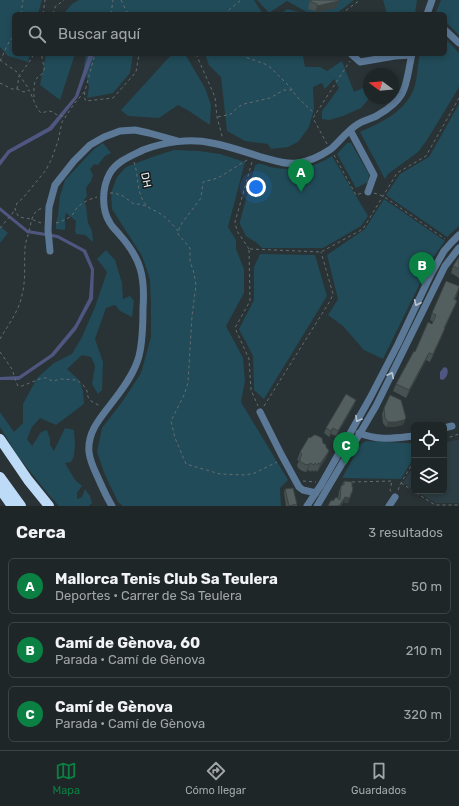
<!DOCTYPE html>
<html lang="es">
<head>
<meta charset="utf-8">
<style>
  :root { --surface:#1f2628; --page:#272e30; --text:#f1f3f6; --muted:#a1a5a8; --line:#3c4345; --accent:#0b8043 }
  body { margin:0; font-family:Rubik,sans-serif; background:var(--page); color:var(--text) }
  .controls { position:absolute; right:12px; bottom:12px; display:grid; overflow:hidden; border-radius:6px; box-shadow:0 2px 6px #0003 }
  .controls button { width:36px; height:36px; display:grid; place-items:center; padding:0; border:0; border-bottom:1px solid var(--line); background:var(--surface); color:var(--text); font:20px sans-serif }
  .compass { position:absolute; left:363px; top:68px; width:36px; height:36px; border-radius:50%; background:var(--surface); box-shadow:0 2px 6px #0003; rotate:286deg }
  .you { position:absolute; left:256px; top:187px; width:14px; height:14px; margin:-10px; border:3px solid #fff; border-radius:50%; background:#1a73e8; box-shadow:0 0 0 6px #1a73e833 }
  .badge { display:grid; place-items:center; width:26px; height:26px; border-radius:50%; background:var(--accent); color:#fff; font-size:13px; font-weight:700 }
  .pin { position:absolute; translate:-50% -33px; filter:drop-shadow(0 1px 2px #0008) }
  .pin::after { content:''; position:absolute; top:21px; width:14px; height:12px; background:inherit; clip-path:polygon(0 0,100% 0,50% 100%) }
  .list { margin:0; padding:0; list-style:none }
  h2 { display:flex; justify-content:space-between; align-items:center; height:52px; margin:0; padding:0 16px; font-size:17px }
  h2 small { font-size:13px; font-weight:400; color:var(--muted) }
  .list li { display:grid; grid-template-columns:26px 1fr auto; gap:12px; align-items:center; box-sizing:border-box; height:56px; margin:0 8px 8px; padding:0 8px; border:1px solid var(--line); border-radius:6px }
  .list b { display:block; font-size:15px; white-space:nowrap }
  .list p { margin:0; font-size:13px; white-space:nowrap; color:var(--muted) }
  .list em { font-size:13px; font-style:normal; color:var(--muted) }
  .icon { flex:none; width:22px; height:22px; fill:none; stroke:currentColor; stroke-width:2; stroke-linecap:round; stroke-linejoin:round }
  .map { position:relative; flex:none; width:459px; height:506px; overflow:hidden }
  .search { position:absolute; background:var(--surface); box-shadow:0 2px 6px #0003; left:12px; right:12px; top:12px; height:44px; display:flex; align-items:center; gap:10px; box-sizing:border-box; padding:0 14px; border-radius:6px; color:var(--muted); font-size:15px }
  .sheet { height:244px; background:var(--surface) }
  nav { display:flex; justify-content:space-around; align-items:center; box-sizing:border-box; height:56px; border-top:1px solid var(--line); background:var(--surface); font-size:11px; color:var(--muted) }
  nav a { display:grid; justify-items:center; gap:2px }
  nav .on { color:var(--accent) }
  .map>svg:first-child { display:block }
  .built { fill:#2d3e44 }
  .green { fill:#214b58 }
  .water { fill:#4f567f }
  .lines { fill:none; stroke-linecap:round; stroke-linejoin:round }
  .path { stroke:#656d70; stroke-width:1; stroke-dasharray:3 3; stroke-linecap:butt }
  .minor { stroke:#5b7997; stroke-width:7 }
  .highway { stroke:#bddaf7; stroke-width:10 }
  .wall { fill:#475151 }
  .shaded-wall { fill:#3a4242 }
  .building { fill:#535e5e; stroke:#3a4242 }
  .oneway { stroke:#b8c6d2 }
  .labels { text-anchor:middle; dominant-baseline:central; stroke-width:3; stroke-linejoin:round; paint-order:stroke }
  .street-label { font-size:11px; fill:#eaf0f2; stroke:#15191a }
</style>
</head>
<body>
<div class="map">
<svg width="459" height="506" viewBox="0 0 459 506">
  <rect width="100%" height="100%" fill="#293235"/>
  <path class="built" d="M 459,439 L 459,503 L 436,503 L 416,491 L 444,491 L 444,443 Z
    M 414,465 L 414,490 L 403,483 Z"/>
  <path class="green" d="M 0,0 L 42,0 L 38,14 L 14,14 L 14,54 L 30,54 L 28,62 L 8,56 L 0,47 Z
    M 79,0 L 254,0 L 263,14 L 63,14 L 73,3 Z
    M 257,0 L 354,0 L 336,14 L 331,14 L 328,13 L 325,13 L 322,14 L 310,14 L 287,1 L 269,13 Z
    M 383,0 L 417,0 L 415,14 L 387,14 Z
    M 441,0 L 459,0 L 459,35 L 445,21 L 445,14 L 438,14 L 436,12 Z
    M 287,9 L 300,12 L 302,14 L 280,14 Z
    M 445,38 L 459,53 L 459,85 L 458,89 L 427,140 L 418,152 L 388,174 L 385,179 L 360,132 C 380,123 403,113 413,91 C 418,79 417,66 420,54 L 445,54 Z
    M 46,54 L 75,54 L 60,100 L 40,85 Z
    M 86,54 L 133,54 L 130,73 L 113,93 L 87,98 L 89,87 L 84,66 Z
    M 172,54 L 185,54 L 205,88 L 211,105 L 210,125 L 189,111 L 178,105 L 159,118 L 128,116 L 121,110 Z
    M 205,54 L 307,54 L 303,56 L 305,67 L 320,67 L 327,71 L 342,61 L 354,92 L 365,87 L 368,100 L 361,108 L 343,116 L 329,120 L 322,119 L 322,111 L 339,88 L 334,79 L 325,89 L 322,83 L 313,87 L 314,109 L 309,127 L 298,142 L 288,147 L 271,149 L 268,144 L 245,141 L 227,131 L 221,77 L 209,65 Z
    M 459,104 L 459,226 L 447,237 L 386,195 L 400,174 L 429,157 Z
    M 103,143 L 111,153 L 105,156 L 98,165 L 94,164 L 90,169 L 93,175 L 91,181 L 86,188 L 87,196 L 84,200 L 86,206 L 88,223 L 92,231 L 93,242 L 85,235 L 76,234 L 75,230 L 76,221 L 66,213 C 64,217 66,224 65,230 L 56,229 L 56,223 L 58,215 L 60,196 L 65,180 L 94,149 Z
    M 347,143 L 351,143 L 369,174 L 368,182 L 356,188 L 337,154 Z
    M 174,150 L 199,151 L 220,154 L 245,162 L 228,227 L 236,240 L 236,249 L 244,269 L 244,293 L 226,326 L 243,358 L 245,381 L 241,402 L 288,480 L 280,488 L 281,506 L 123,506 L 118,502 L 105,475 L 97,452 L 102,428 L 122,402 L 141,373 L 151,337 L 151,304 L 150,279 L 142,256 L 112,209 L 111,193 L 117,177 L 126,167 L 155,156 Z
    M 332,156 L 368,216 L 361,226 L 323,248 L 262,248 L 257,243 L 246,236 L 240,224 L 240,221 L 255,166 C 256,165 257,164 258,164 C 261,163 267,166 270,167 C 276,168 283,169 289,169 C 305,170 319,164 332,156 Z
    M 384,199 L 445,241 L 432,259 L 383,359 L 364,350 L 343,326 L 328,315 L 338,299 L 327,255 L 365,229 Z
    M 0,226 L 8,233 L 0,243 Z
    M 106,250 L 115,260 L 122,283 L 123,299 L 130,296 L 134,301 L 132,317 L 120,311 L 115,305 L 106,308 L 95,339 L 103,362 L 102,390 L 98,394 L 92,384 L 95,366 L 91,357 L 82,355 L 67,369 L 79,380 L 83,391 L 84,404 L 56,425 L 40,418 L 32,427 L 27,439 L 32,446 L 41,432 L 47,430 L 50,439 L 50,445 L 54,451 L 65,428 L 74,430 L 75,445 L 74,456 L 71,462 L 65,463 L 75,480 L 82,486 L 77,493 L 77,499 L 82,497 L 85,489 L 90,496 L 92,503 L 89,506 L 59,506 L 49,495 L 17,455 L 0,427 L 0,412 L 14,432 L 23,423 L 23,404 L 37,378 L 54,363 L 72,354 L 82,337 L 95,307 L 107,272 L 97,259 Z
    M 260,254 L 315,255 L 327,296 L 264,399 L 254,390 L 253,356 L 239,329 L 254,300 L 254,267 Z
    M 366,441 L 407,443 L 414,444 L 414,457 L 401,479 L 342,478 L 361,444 Z"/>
  <path class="water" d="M 89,54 L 94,54 L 78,97 L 52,130 L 10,153 L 0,166 L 0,160 L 8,150 L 49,127 L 75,96 Z
    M 0,207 L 28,230 L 58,235 L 86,250 L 94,269 L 93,299 L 76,330 L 54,356 L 19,380 L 0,380 L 0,377 L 19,376 L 51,354 L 75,325 L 89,298 L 91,270 L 83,252 L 57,238 L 27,233 L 0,211 Z
    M 444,367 L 447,368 C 449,373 447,377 443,380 L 440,379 L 440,372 Z"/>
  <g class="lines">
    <path class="path" d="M 121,0 L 128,14
      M 21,14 L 23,0
      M 43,14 L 45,0
      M 53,14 L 55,7 L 64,0
      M 111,14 L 113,0
      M 224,14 L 241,0
      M 341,14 L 360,0
      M 196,54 L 215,97 L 217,117 L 222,136 L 222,139
      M 242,54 L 245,57 L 265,64 L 270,67 L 290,87 L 297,97 L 315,114
      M 0,60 L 17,72 L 29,89
      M 0,61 L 9,42 L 14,36
      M 0,83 L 12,89 L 17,89 L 24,92 L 29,90 C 33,97 35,107 41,113 L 49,111 L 53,112 L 57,115 L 63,116 L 65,118
      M 17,89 L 19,76 L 32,58 L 33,54
      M 85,92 L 84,97 L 86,101 L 113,98 L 136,72 L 139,54
      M 34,97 C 34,91 33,83 37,78 C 39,75 43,75 44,71 C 45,65 41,60 42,54
      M 218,117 L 231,114 L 238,107 L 244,104 L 270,98 L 284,90 L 292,90
      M 327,144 L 313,118 L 350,61
      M 334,155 L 356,195 L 362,193
      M 247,160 L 218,178 L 203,182 L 201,198 L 182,223 L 179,229 L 178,234 L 190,248 L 190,261 L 194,273 L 196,285 L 192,316 L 188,383 L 184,395 L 171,421 L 175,438 L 186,464 L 220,474 L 245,475 L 255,473 L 277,462
      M 134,162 C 139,176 136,193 146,205 C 149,209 157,211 162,215 C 168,219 173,225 178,231
      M 110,193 L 114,193 L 123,196 L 134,204 L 139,204 L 146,206
      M 374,193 L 383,196 L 445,239
      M 41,223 L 31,219 L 19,217 L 17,214 L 15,209 L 17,203 L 23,198 L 46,170 L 52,158 L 58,141 L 62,122 L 74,104 L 85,91 L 95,54
      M 56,223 C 62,221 69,219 73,214 C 75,211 76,208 79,206 C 84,201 91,199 97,197
      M 0,228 L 12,214 L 15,209
      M 249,249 L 237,231 L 235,222 L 252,162
      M 250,249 L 321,252 L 363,229 L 397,173 L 426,156 L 459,98
      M 249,250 L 250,301 L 235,328 L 249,359 L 251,390 L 258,406
      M 0,339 C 8,325 19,311 22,295 C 26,280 24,264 25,249 C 25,242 28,237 29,231 C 32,221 31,211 43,208
      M 0,352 L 12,369 L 16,382 L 18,386 L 22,386 L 42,378 L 47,378 L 50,380 L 53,381 L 61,379 L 77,380 L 84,386 L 87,391 L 88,397 L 91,401 L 100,406
      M 264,406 L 330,301 L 333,294 L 321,252
      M 444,439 L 459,434
      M 303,481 L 316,482
      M 352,482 L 392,481 L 390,490 L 391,492
      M 401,483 L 435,505 L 459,505
      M 398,490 L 401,483 L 414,461"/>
    <path class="minor" d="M 427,14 L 432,0
      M 445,30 L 459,43
      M 351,54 L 360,62 L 395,56 L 411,55
      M 350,130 L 374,175 L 368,192
      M 50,251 L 48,230 L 49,207 L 55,185 L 74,161 L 90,145 L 104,137 L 120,131 L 135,130 L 149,133 L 178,141
      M 260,412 L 281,454 L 299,487 L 303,490 L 316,493
      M 444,428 L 452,426
      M 359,433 C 379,441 394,438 414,436
      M 112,506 C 107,498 103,489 99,480 C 95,471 90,462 89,452 C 87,431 102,416 114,400 C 124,387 135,372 139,356 C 143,340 143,324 143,308 C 144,294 144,281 140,268 C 136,255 128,244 119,234 C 116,230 112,227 110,223 C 101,209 102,187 110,173 C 117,161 131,156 143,150 C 164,142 190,138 212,143 C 229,146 245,152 261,157 C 273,160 285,165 297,163 C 308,162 322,155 331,149 C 340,141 348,130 358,124 C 364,120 372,119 378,115 C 409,97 405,85 412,54
      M 307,506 L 321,485 L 370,398 L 398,344 L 431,274 L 444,251 L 451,243 L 459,235
      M 317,506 L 376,406 L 445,266 L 459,248
      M 389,506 L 395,497"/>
    <path class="highway" d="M 0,439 L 28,480 L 49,506
      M 0,477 L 21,506
      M 0,489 L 12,506"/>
  </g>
  <path class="wall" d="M 310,0 L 338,0 L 339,1 L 336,8 L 315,13 L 315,11 L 308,9 Z
    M 459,257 L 459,278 L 451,273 L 453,266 Z
    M 459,289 L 455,300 L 457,301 L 454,308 L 445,328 L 442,336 L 430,362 L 426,360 L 406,398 L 393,391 L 396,384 L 415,352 L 432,324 L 433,322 L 430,320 L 432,313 Z
    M 356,400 L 354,405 L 336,436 L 331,434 L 329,437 L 324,433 L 326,428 Z
    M 384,408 L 404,423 L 402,425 L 394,427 L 386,427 L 383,423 L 382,414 Z
    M 310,438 L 323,443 L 329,451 L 326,458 L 317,472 L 315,470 L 314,472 L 312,470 L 311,472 L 308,470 L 306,472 L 302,471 L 298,468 L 297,465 L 299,461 L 297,460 L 300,452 Z
    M 344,481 L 352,487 L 352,493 L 348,503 L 343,502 L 341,506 L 328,506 L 333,501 L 338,499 L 339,491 Z
    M 285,489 L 297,504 L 297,506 L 286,506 L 284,493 Z"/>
  <path class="shaded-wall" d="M 339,1 L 336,8 L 315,13 L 317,6 Z
    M 457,301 L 454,308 L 441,335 L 444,328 Z
    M 445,328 L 442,336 L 430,362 L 433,354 Z
    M 429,353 L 426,360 L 406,398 L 409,390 Z
    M 356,400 L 354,405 L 336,436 L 338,431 Z
    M 406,418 L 404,423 L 402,425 L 394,427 L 386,427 L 388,422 Z
    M 333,428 L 331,434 L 329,437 L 331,431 Z
    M 329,451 L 326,458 L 317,472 L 320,464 Z
    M 310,463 L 308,470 L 306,472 L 309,465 Z
    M 351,493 L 352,493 L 348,503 L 343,502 L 341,506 L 339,506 L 345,497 Z"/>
  <path class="building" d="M 311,0 L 338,0 L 339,1 L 317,6 L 317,4 L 311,2 Z
    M 459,257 L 459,269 L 453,266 Z
    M 446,281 L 459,286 L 459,288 L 454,299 L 457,301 L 444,328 L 445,328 L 433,354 L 429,353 L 409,390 L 396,384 L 414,351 L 415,352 L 428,322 L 432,324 L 436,315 L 432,313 Z
    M 346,394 L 356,400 L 338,431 L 333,428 L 331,431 L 326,428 Z
    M 390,395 L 401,400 L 406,418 L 404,420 L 396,422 L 388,422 L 385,418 L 384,408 Z
    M 314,435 L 316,435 L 322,438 L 323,443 L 326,445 L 326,447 L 329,451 L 320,464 L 318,463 L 317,465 L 315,463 L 314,465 L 310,463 L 309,465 L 304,464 L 300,461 L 300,458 L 302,454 L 300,452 L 309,437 L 310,438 Z
    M 344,481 L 352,482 L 352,487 L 353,487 L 352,493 L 351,493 L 350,498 L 345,497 L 339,506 L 328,506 L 331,500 L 333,501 L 336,497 L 340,500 L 341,486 L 342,485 L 344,485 Z
    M 293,488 L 297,504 L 289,506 L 285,489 Z"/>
  <defs><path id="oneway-chevron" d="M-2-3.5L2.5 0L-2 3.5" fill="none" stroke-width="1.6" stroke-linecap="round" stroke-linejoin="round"/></defs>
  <g class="oneway">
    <use href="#oneway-chevron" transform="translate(417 303) rotate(115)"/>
    <use href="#oneway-chevron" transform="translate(391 375) rotate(-63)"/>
    <use href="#oneway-chevron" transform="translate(358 419) rotate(120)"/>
  </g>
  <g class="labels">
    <g class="street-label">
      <text transform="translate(146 180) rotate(79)">DH</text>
    </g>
  </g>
</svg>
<div class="controls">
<button><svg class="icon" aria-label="locate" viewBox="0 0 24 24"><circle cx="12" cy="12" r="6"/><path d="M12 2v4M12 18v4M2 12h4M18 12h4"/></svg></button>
<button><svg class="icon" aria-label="layers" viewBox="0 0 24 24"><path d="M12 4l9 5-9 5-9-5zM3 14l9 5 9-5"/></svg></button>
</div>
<svg class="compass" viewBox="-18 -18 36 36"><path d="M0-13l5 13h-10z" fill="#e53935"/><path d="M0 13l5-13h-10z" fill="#a1a5a8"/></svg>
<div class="you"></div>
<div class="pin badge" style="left:301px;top:192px">A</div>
<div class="pin badge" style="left:422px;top:285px">B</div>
<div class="pin badge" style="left:346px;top:465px">C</div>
<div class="search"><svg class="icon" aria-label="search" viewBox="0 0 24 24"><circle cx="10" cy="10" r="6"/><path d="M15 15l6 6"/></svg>Buscar aquí</div>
</div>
<section class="sheet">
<h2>Cerca<small>3 resultados</small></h2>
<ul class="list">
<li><span class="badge">A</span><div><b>Mallorca Tenis Club Sa Teulera</b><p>Deportes · Carrer de Sa Teulera</p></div><em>50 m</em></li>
<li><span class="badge">B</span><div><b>Camí de Gènova, 60</b><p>Parada · Camí de Gènova</p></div><em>210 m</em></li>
<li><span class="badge">C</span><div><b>Camí de Gènova</b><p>Parada · Camí de Gènova</p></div><em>320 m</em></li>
</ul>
</section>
<nav>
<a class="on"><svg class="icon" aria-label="map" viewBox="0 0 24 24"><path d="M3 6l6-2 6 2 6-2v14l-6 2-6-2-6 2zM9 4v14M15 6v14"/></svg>Mapa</a>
<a><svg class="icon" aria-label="directions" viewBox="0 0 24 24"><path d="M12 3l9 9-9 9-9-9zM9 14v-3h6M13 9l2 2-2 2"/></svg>Cómo llegar</a>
<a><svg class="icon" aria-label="saved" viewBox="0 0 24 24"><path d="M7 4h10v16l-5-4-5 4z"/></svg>Guardados</a>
</nav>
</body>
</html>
